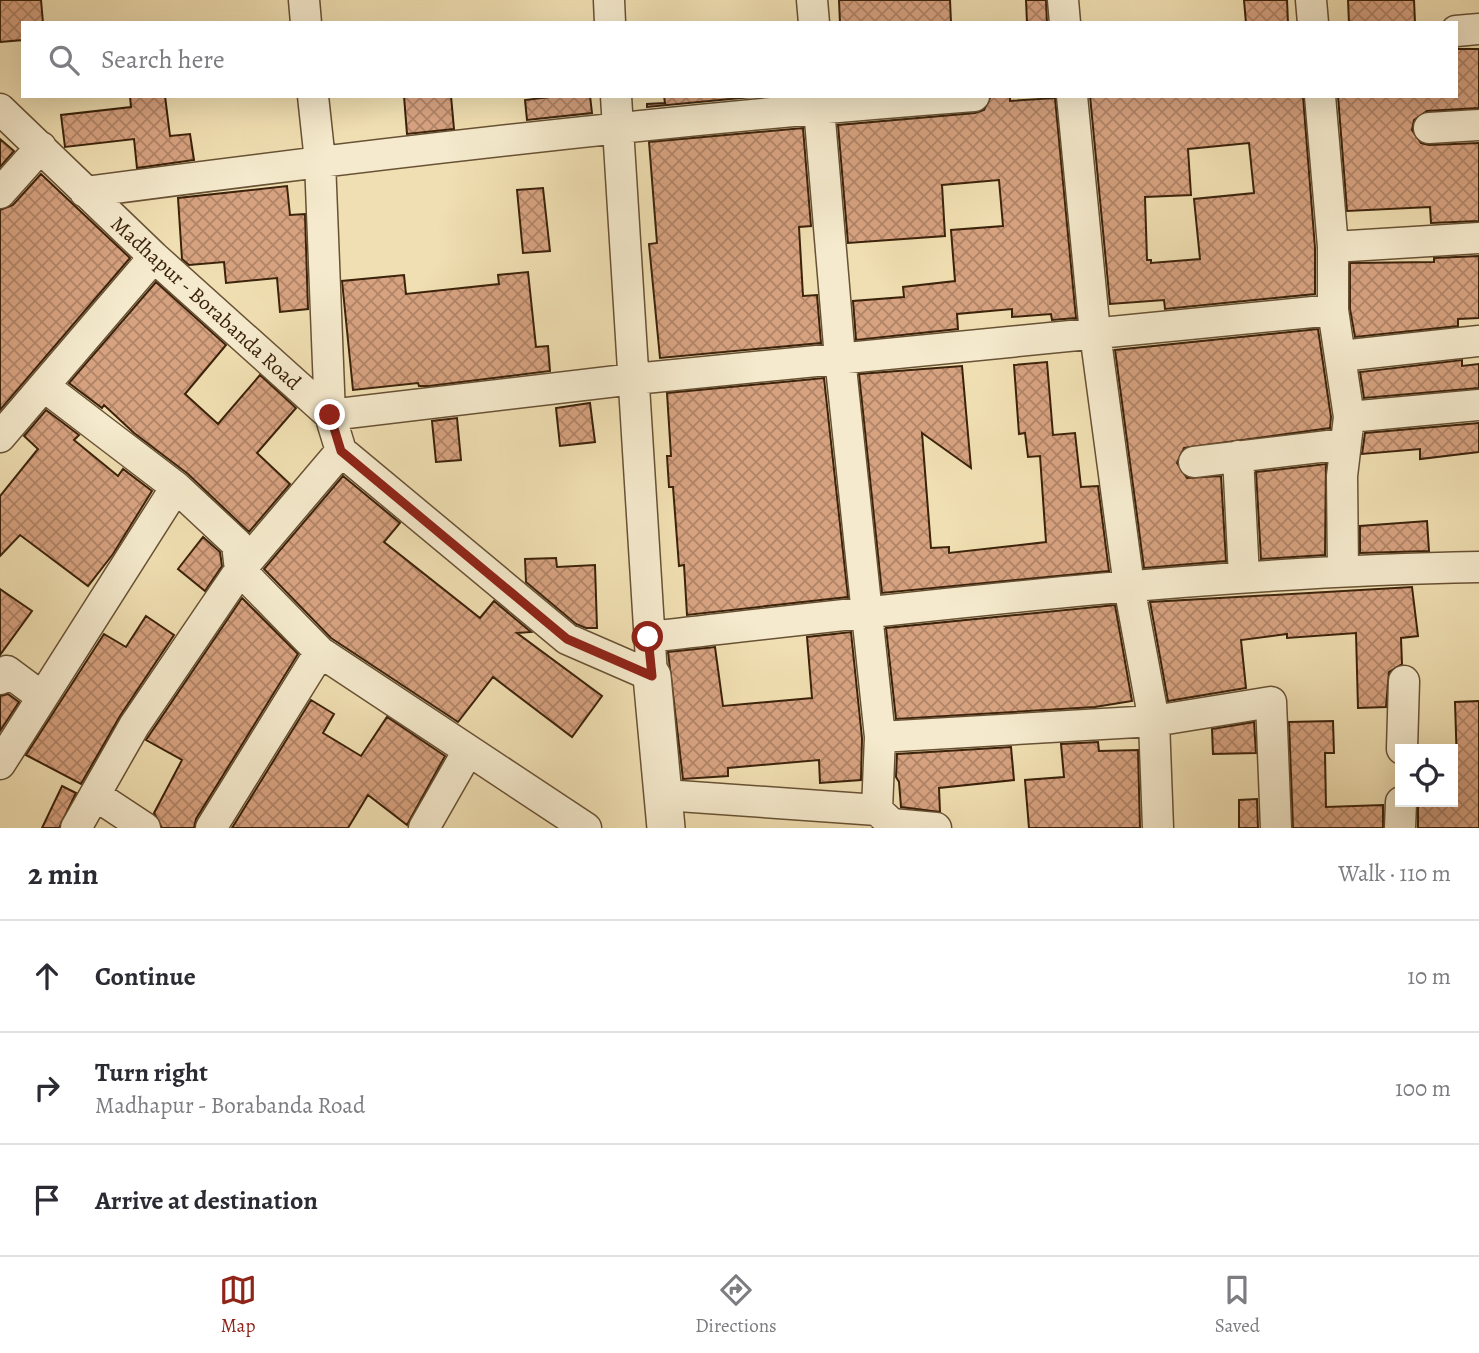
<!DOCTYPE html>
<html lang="en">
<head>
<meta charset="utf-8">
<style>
  :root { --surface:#fff; --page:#f2f2f3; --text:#2b2b33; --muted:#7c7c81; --line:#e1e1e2; --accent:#8f2418 }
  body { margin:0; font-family:Alegreya,serif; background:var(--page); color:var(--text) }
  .controls { position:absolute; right:21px; bottom:21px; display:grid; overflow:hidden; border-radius:0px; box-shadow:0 7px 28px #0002 }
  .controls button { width:63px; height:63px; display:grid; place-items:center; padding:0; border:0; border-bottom:2px solid var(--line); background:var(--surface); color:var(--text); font:35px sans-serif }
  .stop { position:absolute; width:21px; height:21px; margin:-16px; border:5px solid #8f2418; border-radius:50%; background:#fff }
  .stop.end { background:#8f2418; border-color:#fff; box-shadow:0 2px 7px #0008 }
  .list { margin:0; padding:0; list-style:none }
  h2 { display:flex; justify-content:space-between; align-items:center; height:91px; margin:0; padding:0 28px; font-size:30px }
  h2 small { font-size:23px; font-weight:400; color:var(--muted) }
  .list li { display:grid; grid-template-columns:46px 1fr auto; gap:21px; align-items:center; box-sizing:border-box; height:112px; padding:0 28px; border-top:2px solid var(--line) }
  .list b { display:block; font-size:26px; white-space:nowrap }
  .list p { margin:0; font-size:23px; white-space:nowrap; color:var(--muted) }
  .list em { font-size:23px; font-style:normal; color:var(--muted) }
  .icon { flex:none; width:38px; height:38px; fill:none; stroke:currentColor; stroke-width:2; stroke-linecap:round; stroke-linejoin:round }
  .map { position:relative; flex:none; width:1479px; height:828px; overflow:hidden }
  .search { position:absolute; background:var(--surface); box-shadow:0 7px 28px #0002; left:21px; right:21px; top:21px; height:77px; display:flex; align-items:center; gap:18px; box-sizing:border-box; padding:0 24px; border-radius:0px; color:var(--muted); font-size:26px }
  .sheet { height:427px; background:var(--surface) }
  nav { display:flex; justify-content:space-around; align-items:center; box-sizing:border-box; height:98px; border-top:2px solid var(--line); background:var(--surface); font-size:19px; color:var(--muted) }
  nav a { display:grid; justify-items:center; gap:4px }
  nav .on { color:var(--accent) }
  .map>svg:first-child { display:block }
  .building { fill:url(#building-cross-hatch); stroke:#3b220a; stroke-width:2; fill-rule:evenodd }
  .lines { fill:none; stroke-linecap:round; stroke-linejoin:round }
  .minor-casing { stroke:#685134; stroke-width:33 }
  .tertiary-casing { stroke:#685134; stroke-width:40 }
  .minor { stroke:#f5eacd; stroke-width:30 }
  .tertiary { stroke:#f5eacd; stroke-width:37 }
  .route { stroke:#8f2418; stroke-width:9 }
  .labels { text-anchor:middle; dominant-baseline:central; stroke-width:5; stroke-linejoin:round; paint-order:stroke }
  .street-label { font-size:21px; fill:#3b220a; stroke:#f5eacd }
</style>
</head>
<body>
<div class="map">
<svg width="1479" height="828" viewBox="0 0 1479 828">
  <defs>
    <pattern id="building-cross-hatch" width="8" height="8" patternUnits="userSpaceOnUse" patternTransform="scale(1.75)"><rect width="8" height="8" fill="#d7a280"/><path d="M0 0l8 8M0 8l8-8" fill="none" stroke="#b08467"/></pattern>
  </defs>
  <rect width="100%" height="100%" fill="#f0dfb2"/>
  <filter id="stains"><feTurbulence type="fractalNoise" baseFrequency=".00286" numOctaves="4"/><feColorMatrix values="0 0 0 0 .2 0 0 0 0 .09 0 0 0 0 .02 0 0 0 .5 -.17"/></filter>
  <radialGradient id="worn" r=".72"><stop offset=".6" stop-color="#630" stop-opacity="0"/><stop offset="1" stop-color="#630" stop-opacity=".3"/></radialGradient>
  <path class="building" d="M 0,0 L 41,0 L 43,23 L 23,23 L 23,40 L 0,42 Z
    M 839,0 L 950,0 L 951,23 L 840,23 Z
    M 1026,0 L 1046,0 L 1047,23 L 1027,23 Z
    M 1244,0 L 1287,0 L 1288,23 L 1246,23 Z
    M 1348,0 L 1414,0 L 1415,23 L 1349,23 Z
    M 1456,49 L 1479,49 L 1479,108 L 1427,111 L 1414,120 L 1412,130 L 1421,143 L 1429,145 L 1479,143 L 1479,221 L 1431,223 L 1430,207 L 1347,211 L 1338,96 L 1456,96 Z
    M 130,96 L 165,96 L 170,136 L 190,134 L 194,160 L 137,168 L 134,139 L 65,147 L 61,115 L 131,107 Z
    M 404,96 L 451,96 L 454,129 L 407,134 Z
    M 558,96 L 590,96 L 592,113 L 527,120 L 525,100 Z
    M 664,96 L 762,96 L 647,107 L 647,104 L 665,103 Z
    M 991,96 L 1010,96 L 1010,101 L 1055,98 L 1076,318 L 1052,320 L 1051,314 L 1012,317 L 1012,309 L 957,314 L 958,329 L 856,340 L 853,301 L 904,297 L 903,287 L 955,281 L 951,230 L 1003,226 L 999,180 L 942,185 L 945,236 L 848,243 L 838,125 L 975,113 L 984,110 Z
    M 1090,96 L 1303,96 L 1315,248 L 1315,294 L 1165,309 L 1164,300 L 1110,304 ZM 1249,143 L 1254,193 L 1194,199 L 1200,259 L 1151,263 L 1151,260 L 1147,260 L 1145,197 L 1191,195 L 1188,149 Z
    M 803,128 L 811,226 L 799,227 L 803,296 L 817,295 L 821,343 L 660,358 L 649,244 L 657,243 L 649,142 Z
    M 0,139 L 14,151 L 0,167 Z
    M 41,174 L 130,258 L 0,410 L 0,210 L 13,205 Z
    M 287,186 L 290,215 L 305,214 L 308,309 L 280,312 L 277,278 L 226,283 L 224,262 L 189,265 L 182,259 L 178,198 Z
    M 543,188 L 550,251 L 523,253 L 517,190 Z
    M 1479,256 L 1479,318 L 1458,319 L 1458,326 L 1355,337 L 1350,309 L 1350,263 L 1434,262 L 1434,258 Z
    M 528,272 L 536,347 L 548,346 L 550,371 L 429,386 L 419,386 L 418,383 L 353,390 L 342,281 L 404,275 L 406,294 L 499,284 L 498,275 Z
    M 156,282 L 226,345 L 185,394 L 218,424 L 260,375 L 296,408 L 257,453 L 290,484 L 249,532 L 188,474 L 134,433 L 104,405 L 102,408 L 69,383 Z
    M 1318,329 L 1331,417 L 1330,428 L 1184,448 L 1177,463 L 1187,478 L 1221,476 L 1226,561 L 1144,568 L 1115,350 Z
    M 1462,360 L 1462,366 L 1479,364 L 1479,388 L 1364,398 L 1360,372 Z
    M 1047,362 L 1053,435 L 1075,433 L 1081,487 L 1098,486 L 1109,571 L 882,593 L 859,374 L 962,366 L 971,468 L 922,433 L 931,548 L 949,547 L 949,553 L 1046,542 L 1040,456 L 1028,457 L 1025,433 L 1019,434 L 1014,365 Z
    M 824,378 L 848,597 L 687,615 L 684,565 L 679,566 L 673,487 L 669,487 L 667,456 L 671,456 L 667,393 Z
    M 590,403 L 595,442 L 560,446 L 556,408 Z
    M 46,410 L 79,435 L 74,440 L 118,476 L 123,469 L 152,491 L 113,554 L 88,586 L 20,535 L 0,556 L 0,496 L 38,449 L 24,436 Z
    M 457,418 L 461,460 L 436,462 L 432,421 Z
    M 1479,423 L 1479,452 L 1420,459 L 1420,449 L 1362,454 L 1365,433 Z
    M 1326,464 L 1325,555 L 1261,559 L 1256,472 Z
    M 343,476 L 400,523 L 384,542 L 480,618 L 494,601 L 531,632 L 517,633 L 602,696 L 572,737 L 493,677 L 458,722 L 331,638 L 264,569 Z
    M 1427,521 L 1429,551 L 1360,553 L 1360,526 Z
    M 203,537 L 220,552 L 222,566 L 205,591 L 178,569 Z
    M 556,558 L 557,567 L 595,565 L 597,628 L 586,628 L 576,624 L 526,582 L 525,559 Z
    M 1412,587 L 1418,636 L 1401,638 L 1402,664 L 1389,672 L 1386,707 L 1358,708 L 1356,633 L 1287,638 L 1287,634 L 1241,640 L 1246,688 L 1168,701 L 1150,602 Z
    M 0,589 L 32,611 L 0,655 Z
    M 242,598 L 298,654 L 196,819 L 194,828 L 162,828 L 154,813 L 182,760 L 146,740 Z
    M 1115,605 L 1132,701 L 1095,707 L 896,719 L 886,628 Z
    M 146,616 L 174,635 L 120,716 L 81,784 L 26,755 L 104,634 L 126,647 Z
    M 851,632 L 862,738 L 861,780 L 820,783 L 819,760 L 728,768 L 728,776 L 683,779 L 668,652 L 715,647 L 723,706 L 812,698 L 807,637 Z
    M 8,694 L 19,702 L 0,731 L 0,696 Z
    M 311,700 L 334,714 L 323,733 L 361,756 L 387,717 L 445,756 L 407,825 L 368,795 L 348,828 L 232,828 Z
    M 1479,701 L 1479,828 L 1418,828 L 1418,802 L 1453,802 L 1453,767 L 1457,766 L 1455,702 Z
    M 1333,721 L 1334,753 L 1325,753 L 1326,807 L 1383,805 L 1383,828 L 1293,828 L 1289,722 Z
    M 1254,722 L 1256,753 L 1213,754 L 1212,729 Z
    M 1098,742 L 1099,751 L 1138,750 L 1140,828 L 1029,828 L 1025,780 L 1064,777 L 1061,744 Z
    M 1011,747 L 1014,780 L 939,788 L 940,812 L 901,807 L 899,782 L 896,777 L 897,754 Z
    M 62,786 L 76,793 L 59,828 L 42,828 Z
    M 1257,799 L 1258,828 L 1239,828 L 1239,800 Z"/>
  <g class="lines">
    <g class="minor-casing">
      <path id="minor" d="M 304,0 L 306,23
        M 609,0 L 610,23
        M 812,0 L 814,23
        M 1063,0 L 1065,23
        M 1311,0 L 1313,23
        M 1456,31 L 1479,29
        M 313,96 L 320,161 L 330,415 L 634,379 L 1333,310
        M 1072,96 L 1095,333 L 1129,586 L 1154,721 L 1158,828
        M 1320,96 L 1333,247 L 1333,310 L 1349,417 L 1342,476 L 1343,570
        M 0,109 L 154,257 L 330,415 L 341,451 L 567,639 L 652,676 L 616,96
        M 1429,128 L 1479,125
        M 85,192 C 380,153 677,118 974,96
        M 0,193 L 41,147
        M 1333,247 L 1479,238
        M 1341,356 L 1479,341
        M 45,387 L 176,487 L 237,544 L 240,570 L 320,652 L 586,828
        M 1349,417 L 1479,405
        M 0,437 L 154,257
        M 1238,456 L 1244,577
        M 1194,462 L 1345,444
        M 648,637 C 924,606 1201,572 1479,567
        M 0,679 L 7,671 L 42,697
        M 880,737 L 1154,721 L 1271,702 L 1276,828
        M 1402,749 L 1404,681
        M 0,764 L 176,487
        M 95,795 L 145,828
        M 664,795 L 877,810 L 880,737 L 840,358 L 818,96
        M 877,810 L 892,824 L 936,828
        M 76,828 L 134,726 L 240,570 L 341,451
        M 211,828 L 320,652
        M 424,828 L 468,751
        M 1400,828 L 1401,802"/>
    </g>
    <g class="tertiary-casing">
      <path id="tertiary" d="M 652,676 L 666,828"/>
    </g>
    <use href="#minor" class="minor"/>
    <use href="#tertiary" class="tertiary"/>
  </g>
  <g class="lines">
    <path class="route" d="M 330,415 L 341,451 L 567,639 L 652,676 L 648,637"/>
  </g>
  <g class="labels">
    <g class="street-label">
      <text transform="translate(206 303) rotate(42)">Madhapur - Borabanda Road</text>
    </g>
  </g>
  <rect width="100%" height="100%" filter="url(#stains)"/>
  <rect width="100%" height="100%" fill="url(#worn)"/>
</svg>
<div class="controls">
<button><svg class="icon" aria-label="locate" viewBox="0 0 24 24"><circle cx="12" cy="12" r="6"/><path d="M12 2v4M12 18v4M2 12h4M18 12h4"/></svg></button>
</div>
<div class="stop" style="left:648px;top:637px"></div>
<div class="stop end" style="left:330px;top:415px"></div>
<div class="search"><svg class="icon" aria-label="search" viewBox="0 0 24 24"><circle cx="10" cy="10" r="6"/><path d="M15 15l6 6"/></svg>Search here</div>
</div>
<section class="sheet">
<h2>2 min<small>Walk · 110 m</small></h2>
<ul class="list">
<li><svg class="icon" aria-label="ahead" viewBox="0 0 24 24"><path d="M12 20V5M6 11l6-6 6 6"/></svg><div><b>Continue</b></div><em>10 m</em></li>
<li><svg class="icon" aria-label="right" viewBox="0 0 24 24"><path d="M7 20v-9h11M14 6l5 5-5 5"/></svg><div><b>Turn right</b><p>Madhapur - Borabanda Road</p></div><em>100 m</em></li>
<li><svg class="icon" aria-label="arrive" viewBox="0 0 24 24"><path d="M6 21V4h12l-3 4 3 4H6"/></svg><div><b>Arrive at destination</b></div></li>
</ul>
</section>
<nav>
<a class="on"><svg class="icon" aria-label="map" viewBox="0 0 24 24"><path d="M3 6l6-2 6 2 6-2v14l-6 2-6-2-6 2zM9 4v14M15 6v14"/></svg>Map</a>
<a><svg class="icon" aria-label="directions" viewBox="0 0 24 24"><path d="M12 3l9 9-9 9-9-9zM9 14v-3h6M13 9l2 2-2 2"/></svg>Directions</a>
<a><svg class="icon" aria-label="saved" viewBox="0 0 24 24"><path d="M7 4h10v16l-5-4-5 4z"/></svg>Saved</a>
</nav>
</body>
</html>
